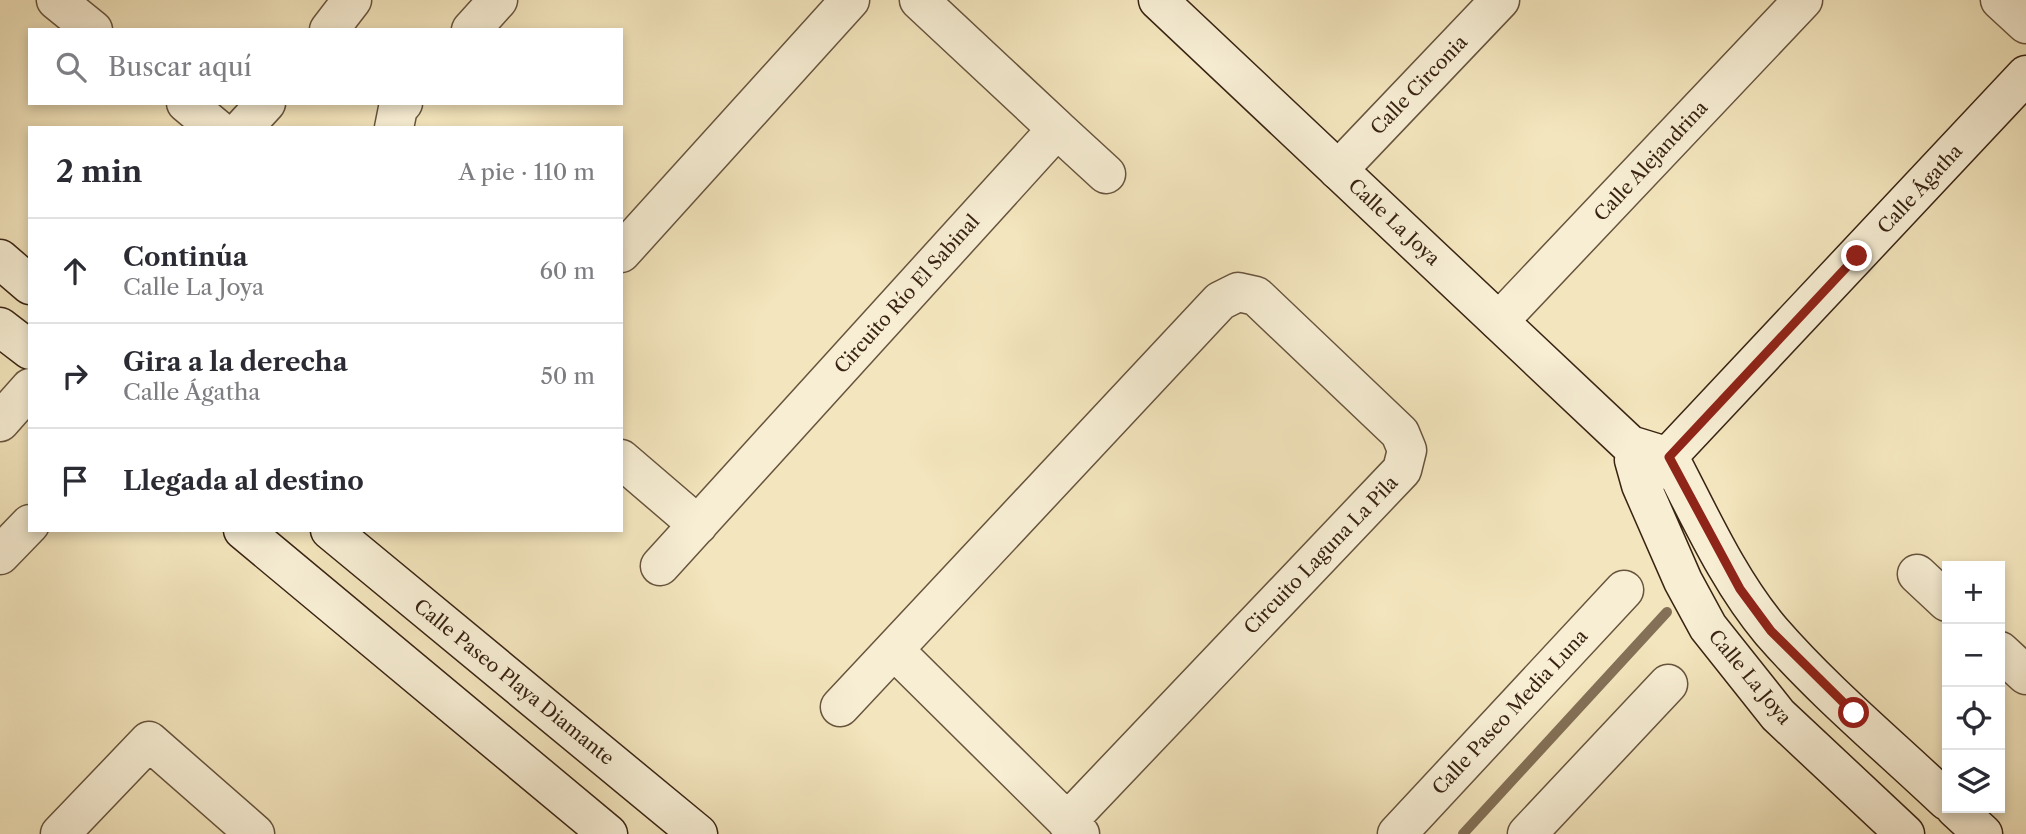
<!DOCTYPE html>
<html lang="es">
<head>
<meta charset="utf-8">
<style>
  :root { --surface:#fff; --page:#f7f7f7; --text:#2b2b33; --muted:#7c7c81; --line:#e1e1e2 }
  body { margin:0; font-family:"Libre Caslon Text",serif; background:var(--page); color:var(--text) }
  .controls { position:absolute; right:21px; bottom:21px; display:grid; overflow:hidden; border-radius:0px; box-shadow:0 4px 10px #0003 }
  .controls button { width:63px; height:63px; display:grid; place-items:center; padding:0; border:0; border-bottom:2px solid var(--line); background:var(--surface); color:var(--text); font:35px sans-serif }
  .stop { position:absolute; width:21px; height:21px; margin:-16px; border:5px solid #8f2418; border-radius:50%; background:#fff }
  .stop.end { background:#8f2418; border-color:#fff; box-shadow:0 2px 7px #0008 }
  .list { margin:0; padding:0; list-style:none }
  h2 { display:flex; justify-content:space-between; align-items:center; height:91px; margin:0; padding:0 28px; font-size:30px }
  h2 small { font-size:23px; font-weight:400; color:var(--muted) }
  .list li { display:grid; grid-template-columns:46px 1fr auto; gap:21px; align-items:center; box-sizing:border-box; height:105px; padding:0 28px; border-top:2px solid var(--line) }
  .list b { display:block; font-size:26px; white-space:nowrap }
  .list p { margin:0; font-size:23px; white-space:nowrap; color:var(--muted) }
  .list em { font-size:23px; font-style:normal; color:var(--muted) }
  .icon { flex:none; width:38px; height:38px; fill:none; stroke:currentColor; stroke-width:2; stroke-linecap:round; stroke-linejoin:round }
  .map { position:relative; flex:none; width:2026px; height:834px; overflow:hidden }
  .search { position:absolute; background:var(--surface); box-shadow:0 4px 10px #0003; left:28px; top:28px; width:595px; height:77px; display:flex; align-items:center; gap:18px; box-sizing:border-box; padding:0 24px; border-radius:0px; color:var(--muted); font-size:26px }
  .panel { position:absolute; background:var(--surface); box-shadow:0 4px 10px #0003; left:28px; top:126px; width:595px; height:406px; border-radius:0px }
  .map>svg:first-child { display:block }
  .lines { fill:none; stroke-linecap:round; stroke-linejoin:round }
  .stream { stroke:#837056; stroke-width:10 }
  .street-casing { stroke:#68543e; stroke-width:41 }
  .secondary-casing { stroke:#392313; stroke-width:41 }
  .street { stroke:#f7eed4; stroke-width:38 }
  .secondary { stroke:#f7eed4; stroke-width:38 }
  .route { stroke:#8f2418; stroke-width:9 }
  .labels { text-anchor:middle; dominant-baseline:central; stroke-width:5; stroke-linejoin:round; paint-order:stroke }
  .street-label { font-size:19px; fill:#392313; stroke:#f7eed4 }
</style>
</head>
<body>
<div class="map">
<svg width="2026" height="834" viewBox="0 0 2026 834">
  <rect width="100%" height="100%" fill="#f3e5bd"/>
  <filter id="stains"><feTurbulence type="fractalNoise" baseFrequency=".00286" numOctaves="4"/><feColorMatrix values="0 0 0 0 .2 0 0 0 0 .09 0 0 0 0 .02 0 0 0 .5 -.17"/></filter>
  <radialGradient id="worn" r=".72"><stop offset=".6" stop-color="#630" stop-opacity="0"/><stop offset="1" stop-color="#630" stop-opacity=".3"/></radialGradient>
  <g class="lines">
    <path class="stream" d="M 1463,834 L 1667,612"/>
    <g class="street-casing">
      <path id="street" d="M 56,0 L 93,30
        M 2000,0 L 2026,24
        M 329,30 L 352,0
        M 471,30 L 498,0
        M 186,103 L 216,128
        M 243,128 L 266,103
        M 394,128 L 398,108 L 403,103
        M 1057,129 L 1106,174
        M 1338,170 L 1500,0
        M 621,253 L 850,0
        M 1499,321 L 1803,0
        M 0,422 L 30,388
        M 621,459 L 698,525
        M 0,555 L 30,524
        M 660,566 L 1057,129 L 919,0
        M 1917,574 L 1947,602
        M 894,650 L 1080,834
        M 2000,651 L 2026,675
        M 840,707 L 1220,301 L 1238,292 L 1256,296 L 1400,433 L 1407,450 L 1402,470 L 1067,822
        M 60,834 L 149,741 L 255,834
        M 1397,834 L 1624,590
        M 1527,834 L 1668,684"/>
    </g>
    <g class="secondary-casing">
      <path id="secondary" d="M 1158,0 L 1630,445 L 1669,457 C 1700,516 1728,580 1771,631 C 1824,692 1888,745 1947,801
        M 0,259 L 30,285
        M 0,327 L 30,350
        M 1634,460 L 1641,485 L 1683,581 L 1708,627 L 1778,715 L 1905,834
        M 1641,485 L 2026,75
        M 243,530 L 608,834
        M 330,530 L 698,834
        M 1955,808 L 1983,834"/>
    </g>
    <use href="#street" class="street"/>
    <use href="#secondary" class="secondary"/>
  </g>
  <g class="lines">
    <path class="route" d="M 1854,713 L 1771,631 L 1740,589 L 1669,457 L 1857,256"/>
  </g>
  <g class="labels">
    <g class="street-label">
      <text transform="translate(1419 85) rotate(-46)">Calle Circonia</text>
      <text transform="translate(1651 161) rotate(-47)">Calle Alejandrina</text>
      <text transform="translate(1920 189) rotate(-47)">Calle Ágatha</text>
      <text transform="translate(1394 222) rotate(43)">Calle La Joya</text>
      <text transform="translate(907 294) rotate(-48)">Circuito Río El Sabinal</text>
      <text transform="translate(1321 555) rotate(-46)">Circuito Laguna La Pila</text>
      <text transform="translate(1750 677) rotate(50)">Calle La Joya</text>
      <text transform="translate(514 682) rotate(39)">Calle Paseo Playa Diamante</text>
      <text transform="translate(1510 712) rotate(-47)">Calle Paseo Media Luna</text>
    </g>
  </g>
  <rect width="100%" height="100%" filter="url(#stains)"/>
  <rect width="100%" height="100%" fill="url(#worn)"/>
</svg>
<div class="controls">
<button>+</button>
<button>−</button>
<button><svg class="icon" aria-label="locate" viewBox="0 0 24 24"><circle cx="12" cy="12" r="6"/><path d="M12 2v4M12 18v4M2 12h4M18 12h4"/></svg></button>
<button><svg class="icon" aria-label="layers" viewBox="0 0 24 24"><path d="M12 4l9 5-9 5-9-5zM3 14l9 5 9-5"/></svg></button>
</div>
<div class="stop" style="left:1854px;top:713px"></div>
<div class="stop end" style="left:1857px;top:256px"></div>
<div class="search"><svg class="icon" aria-label="search" viewBox="0 0 24 24"><circle cx="10" cy="10" r="6"/><path d="M15 15l6 6"/></svg>Buscar aquí</div>
<section class="panel">
<h2>2 min<small>A pie · 110 m</small></h2>
<ul class="list">
<li><svg class="icon" aria-label="ahead" viewBox="0 0 24 24"><path d="M12 20V5M6 11l6-6 6 6"/></svg><div><b>Continúa</b><p>Calle La Joya</p></div><em>60 m</em></li>
<li><svg class="icon" aria-label="right" viewBox="0 0 24 24"><path d="M7 20v-9h11M14 6l5 5-5 5"/></svg><div><b>Gira a la derecha</b><p>Calle Ágatha</p></div><em>50 m</em></li>
<li><svg class="icon" aria-label="arrive" viewBox="0 0 24 24"><path d="M6 21V4h12l-3 4 3 4H6"/></svg><div><b>Llegada al destino</b></div></li>
</ul>
</section>
</div>
</body>
</html>
